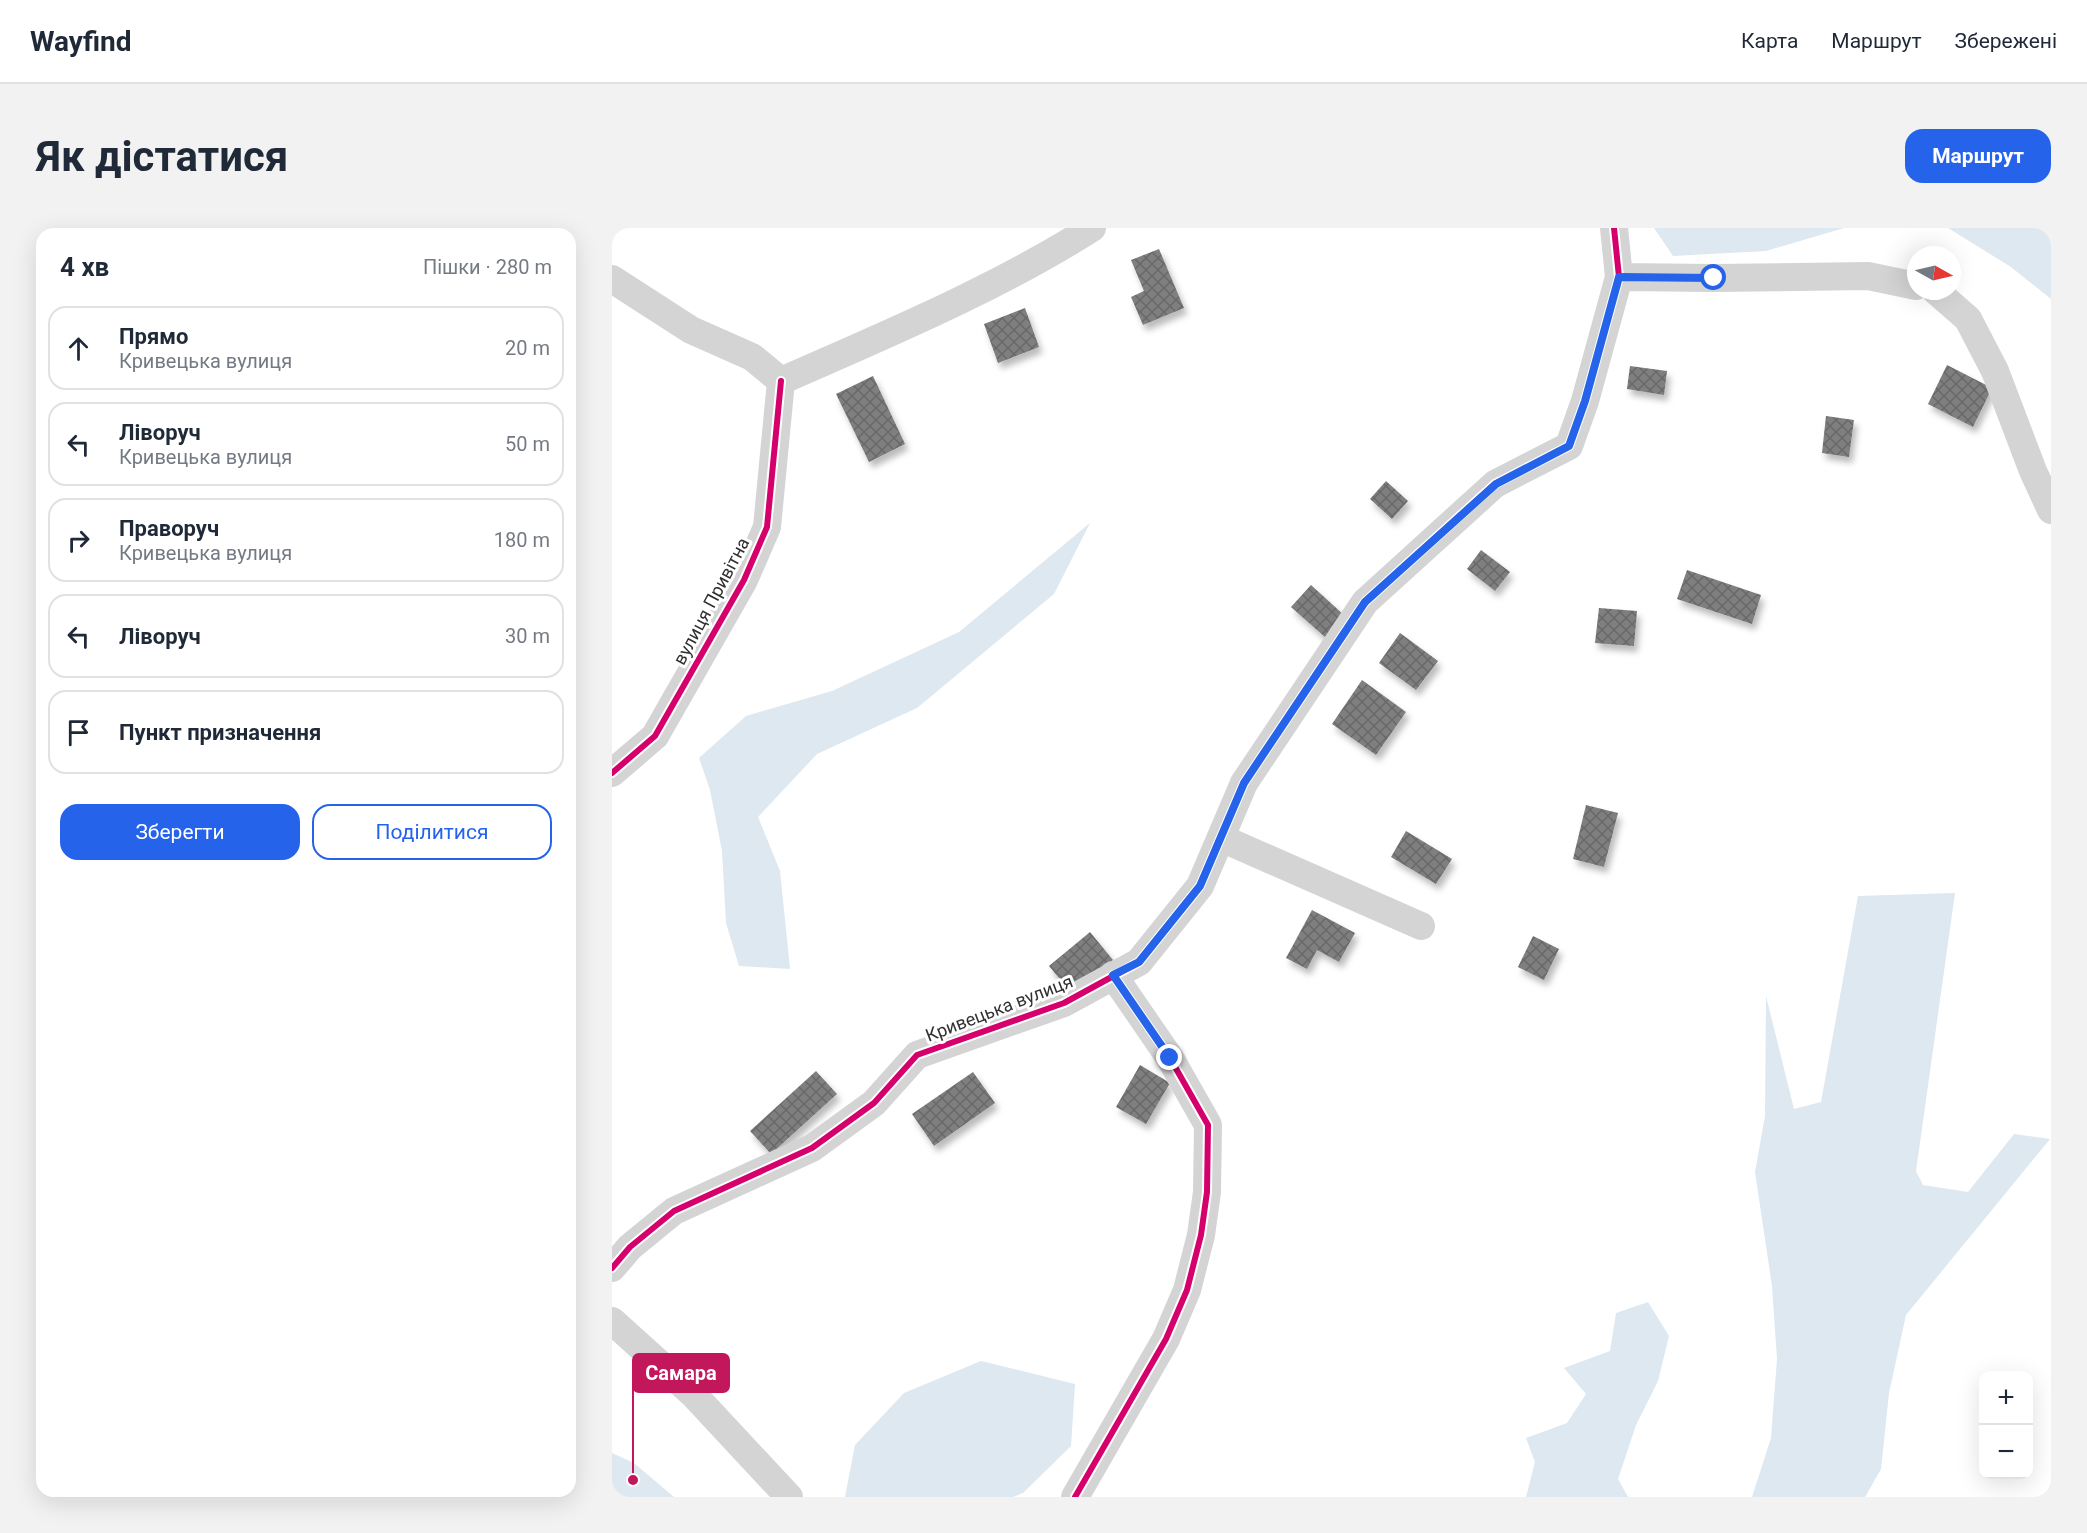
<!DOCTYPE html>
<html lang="uk">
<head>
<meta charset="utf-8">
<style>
  :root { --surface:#fff; --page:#f2f2f3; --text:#1f2937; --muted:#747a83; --line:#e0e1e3; --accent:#2563eb }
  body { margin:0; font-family:Roboto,sans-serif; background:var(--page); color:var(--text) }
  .controls { position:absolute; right:18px; bottom:18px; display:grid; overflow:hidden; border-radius:12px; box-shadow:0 6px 24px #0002 }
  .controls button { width:54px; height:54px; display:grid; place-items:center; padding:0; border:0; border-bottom:2px solid var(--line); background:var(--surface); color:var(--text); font:30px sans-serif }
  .compass { position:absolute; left:1295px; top:18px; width:54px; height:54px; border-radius:50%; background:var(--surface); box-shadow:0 6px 24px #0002; rotate:98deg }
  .stop { position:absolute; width:18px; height:18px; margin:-14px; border:4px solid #2563eb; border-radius:50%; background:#fff }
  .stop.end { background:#2563eb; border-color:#fff; box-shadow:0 2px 6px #0008 }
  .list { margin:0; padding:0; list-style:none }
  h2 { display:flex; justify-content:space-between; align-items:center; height:78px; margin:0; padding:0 24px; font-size:26px }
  h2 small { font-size:20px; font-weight:400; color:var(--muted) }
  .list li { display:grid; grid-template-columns:39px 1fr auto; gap:18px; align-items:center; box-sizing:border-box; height:84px; margin:0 12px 12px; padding:0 12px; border:2px solid var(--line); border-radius:18px }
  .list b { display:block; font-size:22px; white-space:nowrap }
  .list p { margin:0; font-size:20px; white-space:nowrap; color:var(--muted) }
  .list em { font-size:20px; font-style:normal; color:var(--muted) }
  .actions { display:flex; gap:12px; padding:18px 24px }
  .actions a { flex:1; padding:14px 0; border:2px solid var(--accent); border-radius:18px; text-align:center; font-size:21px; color:var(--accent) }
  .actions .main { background:var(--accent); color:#fff }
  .icon { flex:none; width:33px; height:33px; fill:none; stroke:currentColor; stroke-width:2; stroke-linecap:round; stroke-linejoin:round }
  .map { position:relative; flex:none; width:1439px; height:1269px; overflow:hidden; border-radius:18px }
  header { display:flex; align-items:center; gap:36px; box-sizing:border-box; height:84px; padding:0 30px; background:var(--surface); border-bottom:2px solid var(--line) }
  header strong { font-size:28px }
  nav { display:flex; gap:33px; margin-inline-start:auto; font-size:21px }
  .intro { display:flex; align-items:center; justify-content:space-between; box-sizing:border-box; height:144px; padding:0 36px }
  h1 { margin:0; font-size:42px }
  .button { padding:15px 27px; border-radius:18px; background:var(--accent); color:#fff; font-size:21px; font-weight:700 }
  main { display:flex; gap:36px; padding:0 36px }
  aside { flex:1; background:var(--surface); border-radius:18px; box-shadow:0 6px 24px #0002 }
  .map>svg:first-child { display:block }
  .water { fill:#dde8f0 }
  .building { fill:url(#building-cross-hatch); filter:url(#shadow) }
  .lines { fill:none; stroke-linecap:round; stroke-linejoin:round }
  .street { stroke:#d4d4d4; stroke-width:28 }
  .cycleway-casing { stroke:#fff; stroke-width:10 }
  .cycleway { stroke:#d6006c; stroke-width:6 }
  .route { stroke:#2563eb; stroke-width:8 }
  .labels { text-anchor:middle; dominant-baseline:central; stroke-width:6; stroke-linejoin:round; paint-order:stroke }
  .street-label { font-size:18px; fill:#303030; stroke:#fff }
  .leader { fill:none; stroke:#c2185b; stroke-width:2 }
  .callout-dot { fill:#c2185b; stroke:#fff; stroke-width:2 }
  .callout { fill:#c2185b; stroke:#c2185b; stroke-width:2 }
  .callout-label { font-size:20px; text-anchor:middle; font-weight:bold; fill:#fff }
</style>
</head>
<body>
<header>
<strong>Wayfind</strong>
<nav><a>Карта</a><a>Маршрут</a><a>Збережені</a></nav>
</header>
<div class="intro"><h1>Як дістатися</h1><a class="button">Маршрут</a></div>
<main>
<aside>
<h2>4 хв<small>Пішки · 280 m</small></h2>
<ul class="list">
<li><svg class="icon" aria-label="ahead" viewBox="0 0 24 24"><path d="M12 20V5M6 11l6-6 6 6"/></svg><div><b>Прямо</b><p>Кривецька вулиця</p></div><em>20 m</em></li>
<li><svg class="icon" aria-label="left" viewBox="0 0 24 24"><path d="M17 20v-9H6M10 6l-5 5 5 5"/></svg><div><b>Ліворуч</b><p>Кривецька вулиця</p></div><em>50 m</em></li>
<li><svg class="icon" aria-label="right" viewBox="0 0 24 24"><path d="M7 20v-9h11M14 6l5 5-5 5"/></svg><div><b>Праворуч</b><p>Кривецька вулиця</p></div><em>180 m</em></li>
<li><svg class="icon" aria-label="left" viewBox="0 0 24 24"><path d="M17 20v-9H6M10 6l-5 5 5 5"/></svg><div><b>Ліворуч</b></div><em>30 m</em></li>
<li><svg class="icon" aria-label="arrive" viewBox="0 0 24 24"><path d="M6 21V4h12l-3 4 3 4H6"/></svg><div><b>Пункт призначення</b></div></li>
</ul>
<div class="actions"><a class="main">Зберегти</a><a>Поділитися</a></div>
</aside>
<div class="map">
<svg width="1439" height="1269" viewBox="0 0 1439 1269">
  <defs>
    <pattern id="building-cross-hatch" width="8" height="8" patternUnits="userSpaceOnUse" patternTransform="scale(1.5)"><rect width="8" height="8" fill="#7f7f7f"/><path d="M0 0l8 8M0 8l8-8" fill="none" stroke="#686868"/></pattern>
    <filter id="shadow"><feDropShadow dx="3.5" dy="6" stdDeviation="3" flood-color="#0004"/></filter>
  </defs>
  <rect width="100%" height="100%" fill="#fff"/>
  <path class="water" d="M 1042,0 L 1232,0 L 1154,23 L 1061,28 Z
    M 1336,0 L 1439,0 L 1439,71 L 1399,39 Z
    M 478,295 L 442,366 L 305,480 L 205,526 L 146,589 L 168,643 L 178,741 L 127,738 L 114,695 L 110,623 L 98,562 L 87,530 L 134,488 L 220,463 L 347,404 Z
    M 1343,665 L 1304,943 L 1311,957 L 1356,964 L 1402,906 L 1438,911 L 1294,1087 L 1277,1165 L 1269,1241 L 1253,1269 L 1140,1269 L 1159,1210 L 1165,1131 L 1160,1058 L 1143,944 L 1153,888 L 1154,768 L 1182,881 L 1209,874 L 1246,668 Z
    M 1036,1074 L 1057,1108 L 1046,1153 L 1024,1197 L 1006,1251 L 1016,1269 L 914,1269 L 923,1234 L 914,1210 L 955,1195 L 974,1166 L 952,1140 L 998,1123 L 1004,1085 Z
    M 369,1133 L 463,1156 L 459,1218 L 411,1265 L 401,1269 L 233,1269 L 243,1217 L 292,1165 Z
    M 0,1225 L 22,1235 L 62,1269 L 0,1269 Z"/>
  <path class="building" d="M 547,21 L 572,80 L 531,97 L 519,69 L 532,63 L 519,32 Z
    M 413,80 L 427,119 L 386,135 L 372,96 Z
    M 1335,137 L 1380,160 L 1361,199 L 1316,176 Z
    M 1018,138 L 1055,143 L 1052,167 L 1015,161 Z
    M 261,148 L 293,216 L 257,234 L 224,166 Z
    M 1214,188 L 1242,192 L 1237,229 L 1210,225 Z
    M 774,253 L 796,273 L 780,291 L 758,271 Z
    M 869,322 L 898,344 L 883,363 L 855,341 Z
    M 1075,342 L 1149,367 L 1140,396 L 1065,371 Z
    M 699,357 L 733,388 L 714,410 L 679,379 Z
    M 987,380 L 1025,383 L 1022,418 L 983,415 Z
    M 788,405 L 826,433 L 804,462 L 767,435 Z
    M 750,452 L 794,484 L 764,527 L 720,496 Z
    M 974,577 L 1006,585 L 992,639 L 961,631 Z
    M 794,603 L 840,631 L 824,656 L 779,629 Z
    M 700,682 L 743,705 L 727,734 L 705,722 L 695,741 L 674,730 Z
    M 478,704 L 501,732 L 460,766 L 437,738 Z
    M 921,708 L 947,721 L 932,752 L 906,739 Z
    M 528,837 L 558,855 L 534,896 L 504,879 Z
    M 204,843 L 225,866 L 159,926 L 138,903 Z
    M 361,844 L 383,875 L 322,918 L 300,886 Z"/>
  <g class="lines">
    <path class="street" d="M 1007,49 L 1102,50 L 1256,48 L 1304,58
      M 0,51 L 79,102 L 140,129 L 169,153
      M 1324,63 L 1356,91 L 1383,143 L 1421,243 L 1439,282
      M 169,153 C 273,107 384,61 480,0
      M 0,545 L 43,508 L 132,352 L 155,299 L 169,153
      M 609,610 L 809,698
      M 0,1040 L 18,1019 L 62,983 L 200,920 L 262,875 L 305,827 L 452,775 L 527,734 L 588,658 L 632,555 L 753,374 L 883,256 L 957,218 L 973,173 L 1007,49 L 1002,0
      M 0,1093 L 81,1166 L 177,1269
      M 463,1269 L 554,1111 L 575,1062 L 589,1007 L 595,964 L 596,897 L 558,830 L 501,747"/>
    <g class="cycleway-casing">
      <path id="cycleway" d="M 0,545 L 43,508 L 132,352 L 155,299 L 169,153
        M 0,1040 L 18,1019 L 62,983 L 200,920 L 262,875 L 305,827 L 452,775 L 527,734 L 588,658 L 632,555 L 753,374 L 883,256 L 957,218 L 973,173 L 1007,49 L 1002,0
        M 463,1269 L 554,1111 L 575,1062 L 589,1007 L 595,964 L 596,897 L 558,830 L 501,747"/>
    </g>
    <use href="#cycleway" class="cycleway"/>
  </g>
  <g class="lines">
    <path class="route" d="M 558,830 L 501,747 L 527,734 L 588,658 L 632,555 L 753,374 L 884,256 L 957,218 L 973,173 L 1007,49 L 1102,50"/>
  </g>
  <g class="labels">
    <g class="street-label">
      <text transform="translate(99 373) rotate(-62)">вулиця Привітна</text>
      <text transform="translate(387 780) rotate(-21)">Кривецька вулиця</text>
    </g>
  </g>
  <path class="leader" d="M21 1252L21 1145"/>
  <circle class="callout-dot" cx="21" cy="1252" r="6"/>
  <rect class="callout" x="21" y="1126" width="96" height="38" rx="6"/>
  <g class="callout-label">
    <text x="69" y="1152">Самара</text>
  </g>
</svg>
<div class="controls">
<button>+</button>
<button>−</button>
</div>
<svg class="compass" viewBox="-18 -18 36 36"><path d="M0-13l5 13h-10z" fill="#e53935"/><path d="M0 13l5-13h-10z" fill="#747a83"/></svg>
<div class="stop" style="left:1102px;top:50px"></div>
<div class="stop end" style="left:558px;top:830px"></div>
</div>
</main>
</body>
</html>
